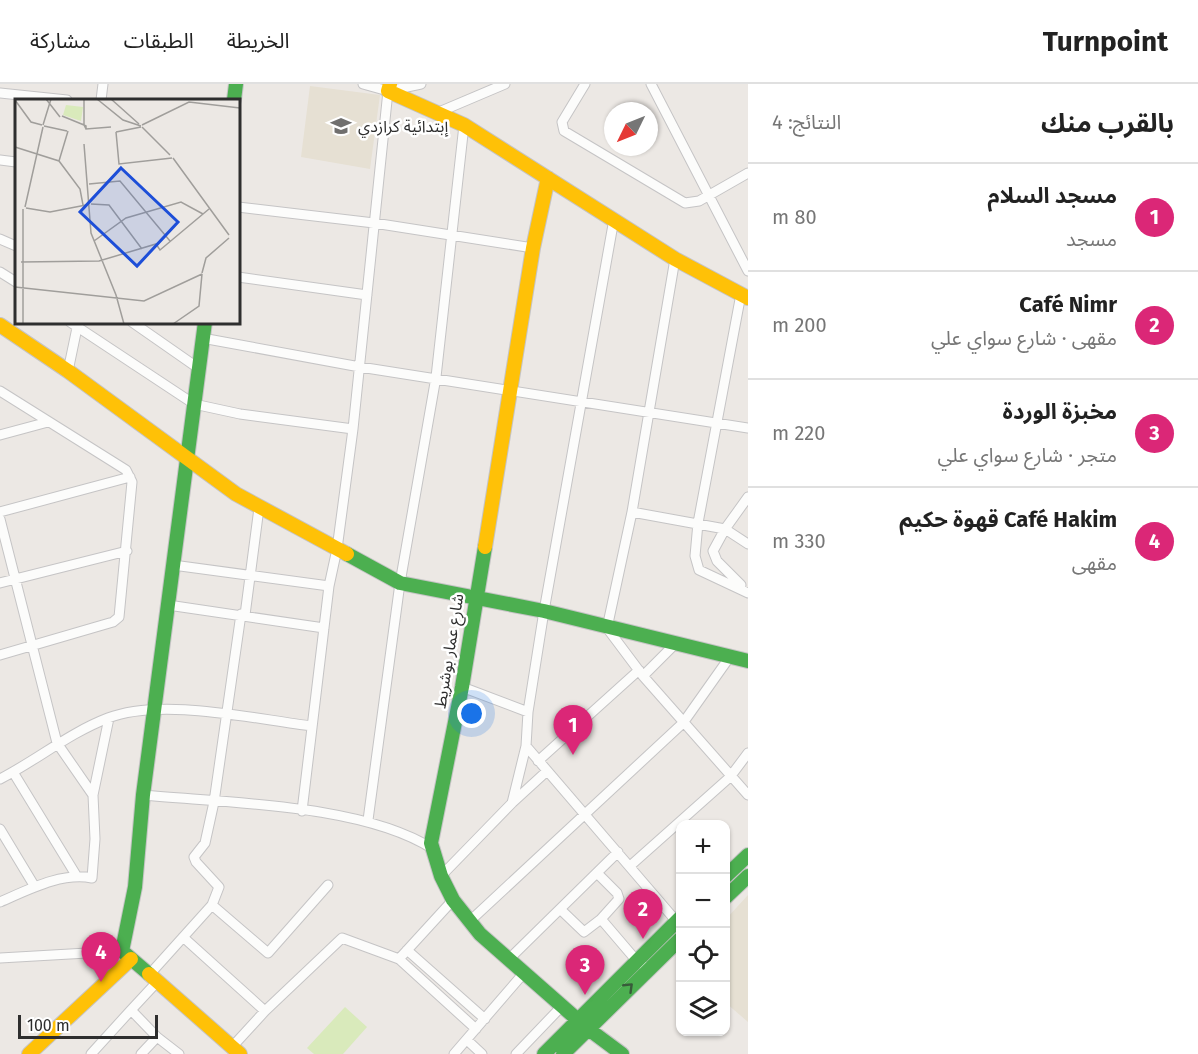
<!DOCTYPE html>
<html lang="ar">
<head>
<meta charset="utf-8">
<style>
  :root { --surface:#fff; --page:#f2f2f2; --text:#222; --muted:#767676; --line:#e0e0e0; --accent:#db2777 }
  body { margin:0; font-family:"Fira Sans","Noto Sans Arabic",sans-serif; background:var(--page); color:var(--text); direction:rtl }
  .controls { position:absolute; right:18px; bottom:18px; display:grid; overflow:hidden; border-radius:12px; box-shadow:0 2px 4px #0004 }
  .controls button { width:54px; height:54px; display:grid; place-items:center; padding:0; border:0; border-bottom:2px solid var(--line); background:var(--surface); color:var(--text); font:30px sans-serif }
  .compass { position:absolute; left:604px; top:18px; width:54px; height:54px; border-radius:50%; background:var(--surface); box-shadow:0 2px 4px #0004; rotate:227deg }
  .scale { position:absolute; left:18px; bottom:15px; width:140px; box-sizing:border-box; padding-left:6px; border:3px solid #2e2e2e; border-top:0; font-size:16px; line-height:21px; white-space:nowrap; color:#2e2e2e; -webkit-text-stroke:4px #fff; paint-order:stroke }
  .you { position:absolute; left:472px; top:630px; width:21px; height:21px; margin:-15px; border:4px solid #fff; border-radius:50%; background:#1a73e8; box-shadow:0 0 0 9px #1a73e833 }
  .badge { display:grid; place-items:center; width:39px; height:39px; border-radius:50%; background:var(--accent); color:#fff; font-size:20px; font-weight:700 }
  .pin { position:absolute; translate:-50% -50px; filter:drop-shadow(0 2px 3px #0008) }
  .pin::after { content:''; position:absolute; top:32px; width:21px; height:18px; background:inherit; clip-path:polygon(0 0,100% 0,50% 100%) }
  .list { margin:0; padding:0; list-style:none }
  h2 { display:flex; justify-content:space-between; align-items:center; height:78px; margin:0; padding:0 24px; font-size:26px }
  h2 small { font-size:20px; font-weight:400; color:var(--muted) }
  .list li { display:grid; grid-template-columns:39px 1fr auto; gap:18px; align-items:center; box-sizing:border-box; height:108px; padding:0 24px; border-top:2px solid var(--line) }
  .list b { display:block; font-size:22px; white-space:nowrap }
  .list p { margin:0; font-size:20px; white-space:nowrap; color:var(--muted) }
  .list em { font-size:20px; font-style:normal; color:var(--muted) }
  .icon { flex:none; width:33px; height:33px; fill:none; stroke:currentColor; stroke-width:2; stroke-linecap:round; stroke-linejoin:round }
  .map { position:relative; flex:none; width:748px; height:970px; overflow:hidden; direction:ltr }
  header { display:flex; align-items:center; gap:36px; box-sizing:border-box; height:84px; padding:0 30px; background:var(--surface); border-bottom:2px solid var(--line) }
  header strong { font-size:28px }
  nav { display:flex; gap:33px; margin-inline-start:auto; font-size:21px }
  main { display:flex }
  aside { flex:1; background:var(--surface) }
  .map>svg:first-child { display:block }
  .education { fill:#e6e0d3 }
  .pitch { fill:#d9eabb }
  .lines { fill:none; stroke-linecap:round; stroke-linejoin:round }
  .street-casing { stroke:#c5c4c5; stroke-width:11 }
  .fast-casing { stroke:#c5c4c5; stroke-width:16 }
  .slow-casing { stroke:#c5c4c5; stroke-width:16 }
  .street { stroke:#fcfcfb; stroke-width:9 }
  .fast { stroke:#4caf50; stroke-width:14 }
  .slow { stroke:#ffc107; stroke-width:14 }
  .oneway { stroke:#385b3a }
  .labels { text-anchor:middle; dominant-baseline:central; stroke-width:5; stroke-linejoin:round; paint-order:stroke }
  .poi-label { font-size:16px; fill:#2e2e2e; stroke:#fff; text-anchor:start }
  .street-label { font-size:16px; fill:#2e2e2e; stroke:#fff }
  .inset-road { fill:none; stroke:#a09e9b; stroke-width:1.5 }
  .view { fill:#1d4ed8; fill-opacity:0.15; stroke:#1d4ed8; stroke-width:3 }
  .inset-edge { fill:none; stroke:#2e2e2e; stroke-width:3 }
</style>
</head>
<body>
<header>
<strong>Turnpoint</strong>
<nav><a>الخريطة</a><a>الطبقات</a><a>مشاركة</a></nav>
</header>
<main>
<aside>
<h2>بالقرب منك<small>النتائج: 4</small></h2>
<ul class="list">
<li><span class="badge">1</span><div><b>مسجد السلام</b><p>مسجد</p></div><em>80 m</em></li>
<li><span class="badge">2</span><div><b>Café Nimr</b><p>مقهى · شارع سواي علي</p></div><em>200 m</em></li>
<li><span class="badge">3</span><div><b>مخبزة الوردة</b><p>متجر · شارع سواي علي</p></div><em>220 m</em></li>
<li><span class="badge">4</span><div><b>Café Hakim قهوة حكيم</b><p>مقهى</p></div><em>330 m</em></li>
</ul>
</aside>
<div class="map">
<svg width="748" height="970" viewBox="0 0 748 970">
  <rect width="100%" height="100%" fill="#ece8e4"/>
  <path class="education" d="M 310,2 L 380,11 L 370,85 L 301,73 Z
    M 748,811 L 748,938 L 726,919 L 726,835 Z"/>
  <path class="pitch" d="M 345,923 L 367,943 L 343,970 L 314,970 L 307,964 Z"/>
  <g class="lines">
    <g class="street-casing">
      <path id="street" d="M 363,0 L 388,7 L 421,0
        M 585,0 L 562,38 L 564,47 L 685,119 L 699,117 L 748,89
        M 651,0 L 748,187
        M 0,9 L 67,16
        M 101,16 L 103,0
        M 439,28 L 505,0
        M 0,76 L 16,78
        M 238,123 L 374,139 L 533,164
        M 0,155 L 16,162
        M 675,175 L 632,428 L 607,544 L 643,592 L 748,711
        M 0,188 L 16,198
        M 238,193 L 367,211
        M 741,210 L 698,439 L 695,472 L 699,486 L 748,509
        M 70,238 L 194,320 L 240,330 L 353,345
        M 132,238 L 198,284
        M 202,254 L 360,283 L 748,344
        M 68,287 L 78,239
        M 0,307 L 126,386 L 132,398 L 119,533 L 113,538 L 0,571
        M 0,351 L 48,338
        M 0,428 L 130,393
        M 632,428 L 725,445 L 748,460
        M 0,435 L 57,659 L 93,711 L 95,755 L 92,794 C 61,788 28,806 0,818
        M 173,481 L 329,502
        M 0,499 L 127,467
        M 741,501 L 717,477 L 713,467 L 725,445 L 748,413
        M 168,521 L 324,544
        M 245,531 L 259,424
        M 643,592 L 674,561
        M 462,603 L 528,628
        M 526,662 L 677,838
        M 538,677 L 639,586
        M 13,688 L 76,791
        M 0,695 C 37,676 69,649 108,634 C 162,613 253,635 312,642
        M 93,711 L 109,634
        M 143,711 C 227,719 363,720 433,765
        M 512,719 L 547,687
        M 302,727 L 329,502 L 337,465 L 353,345 L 388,7
        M 368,736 L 400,499 L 436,293 L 464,41
        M 0,745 L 35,803
        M 630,782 L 730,693 L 748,669
        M 598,790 L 617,809 L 619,815 L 601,835 L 636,876 L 648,885
        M 441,792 L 512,719 L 526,662 L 528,628 L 544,527 L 614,135
        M 212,821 L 219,803 L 196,778 L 194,773 L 205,759 L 214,718 L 241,530
        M 560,825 L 584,848 L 601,835
        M 471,836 L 683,639 L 729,574
        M 183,853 L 265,927
        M 407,866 L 485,935
        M 0,874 L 122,867
        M 399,875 L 476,945
        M 508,876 L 618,768
        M 149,891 L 212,821 L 268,869 L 328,801
        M 131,926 L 157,898
        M 467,956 L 482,970
        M 232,963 L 265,927 L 342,854 L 399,875 L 453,816
        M 91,970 L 131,926 L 157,953 L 179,970
        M 141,970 L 157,953
        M 454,970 L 523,890
        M 516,970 L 562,922"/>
    </g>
    <g class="fast-casing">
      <path id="fast" d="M 234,16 L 236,0
        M 485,463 L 462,603 L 431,759 L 441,792 L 453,816 L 480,850 L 587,944 L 622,970
        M 347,470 L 400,499 L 544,527 L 748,577
        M 726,792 L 748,771
        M 726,813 L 748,792
        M 149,890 L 122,867 L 135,803 L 143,711 L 205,238
        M 544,970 L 680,834
        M 563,970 L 680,855"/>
    </g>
    <g class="slow-casing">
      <path id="slow" d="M 390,0 L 388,7 L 464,41 L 675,175 L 748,214
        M 0,241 L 68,287 L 236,410 L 347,470
        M 485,463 L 533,164 L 548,94
        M 149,890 L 240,970
        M 29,970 L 131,875"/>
    </g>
    <use href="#street" class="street"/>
    <use href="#fast" class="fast"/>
    <use href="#slow" class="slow"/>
  </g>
  <defs><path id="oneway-chevron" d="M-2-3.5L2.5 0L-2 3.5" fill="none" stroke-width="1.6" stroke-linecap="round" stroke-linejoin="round" transform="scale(1.5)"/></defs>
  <use class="oneway" href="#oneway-chevron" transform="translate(629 903) rotate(-44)"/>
  <defs>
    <g id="school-bare" transform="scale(1.62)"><path d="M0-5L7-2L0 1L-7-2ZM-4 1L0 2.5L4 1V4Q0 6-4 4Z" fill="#706f6e" stroke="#fff" stroke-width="2.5" paint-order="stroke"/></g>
  </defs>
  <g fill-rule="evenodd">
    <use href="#school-bare" x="341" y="42"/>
  </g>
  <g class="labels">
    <g class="poi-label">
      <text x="358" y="42">إبتدائية كرازدي</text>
    </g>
    <g class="street-label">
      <text transform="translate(449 567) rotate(-81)">شارع عمار بوشريط</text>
    </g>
  </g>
  <g transform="translate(15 15)">
    <rect width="225" height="225" fill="#ece8e4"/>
    <path d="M 51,6 L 68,8 L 66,22 L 48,16 Z" fill="#d9eabb"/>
    <path class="inset-road" d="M 31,0 L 45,18M 69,0 L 69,26M 82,0 L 108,21 L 126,27M 96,0 L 124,25M 0,1 L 16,23 L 27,26M 47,17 L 69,26M 28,26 L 36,0M 127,26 L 174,3 L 225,9M 29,27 L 52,32M 127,28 L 155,56M 71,30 L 69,26 L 71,27 L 71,30 L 96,28M 101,33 L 104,65 L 157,59M 101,33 L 126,28M 69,45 L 76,134 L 101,196 L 109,225M 0,48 L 44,62 L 65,90 L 68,106M 158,59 L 214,136M 44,62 L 53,32M 74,85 L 105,82 L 155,142M 76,105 L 94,106 L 127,150M 10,108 L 28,28M 11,109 L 35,113 L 71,106M 79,142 L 111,119 L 166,103 L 188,115M 6,163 L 84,162 L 141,145 L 145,151 L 194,110M 187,174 L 191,159 L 214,139M 0,188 L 129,202 L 187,175M 8,225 L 8,110M 158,225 L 184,207 L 187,175"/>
    <path class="view" d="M 106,69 L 163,123 L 122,167 L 65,113 Z"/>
    <rect width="225" height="225" class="inset-edge"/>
  </g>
</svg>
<div class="controls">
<button>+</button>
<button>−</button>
<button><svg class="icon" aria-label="locate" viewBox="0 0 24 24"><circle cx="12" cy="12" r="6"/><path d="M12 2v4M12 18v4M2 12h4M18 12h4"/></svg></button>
<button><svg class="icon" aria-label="layers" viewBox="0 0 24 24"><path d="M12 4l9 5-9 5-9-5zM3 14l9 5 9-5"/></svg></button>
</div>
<svg class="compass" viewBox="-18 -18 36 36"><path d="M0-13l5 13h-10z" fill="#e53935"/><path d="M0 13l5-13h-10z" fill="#767676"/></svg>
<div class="scale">100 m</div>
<div class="you"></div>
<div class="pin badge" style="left:573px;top:671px">1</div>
<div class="pin badge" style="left:643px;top:855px">2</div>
<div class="pin badge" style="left:585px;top:911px">3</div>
<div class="pin badge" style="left:101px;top:898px">4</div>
</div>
</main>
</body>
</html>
